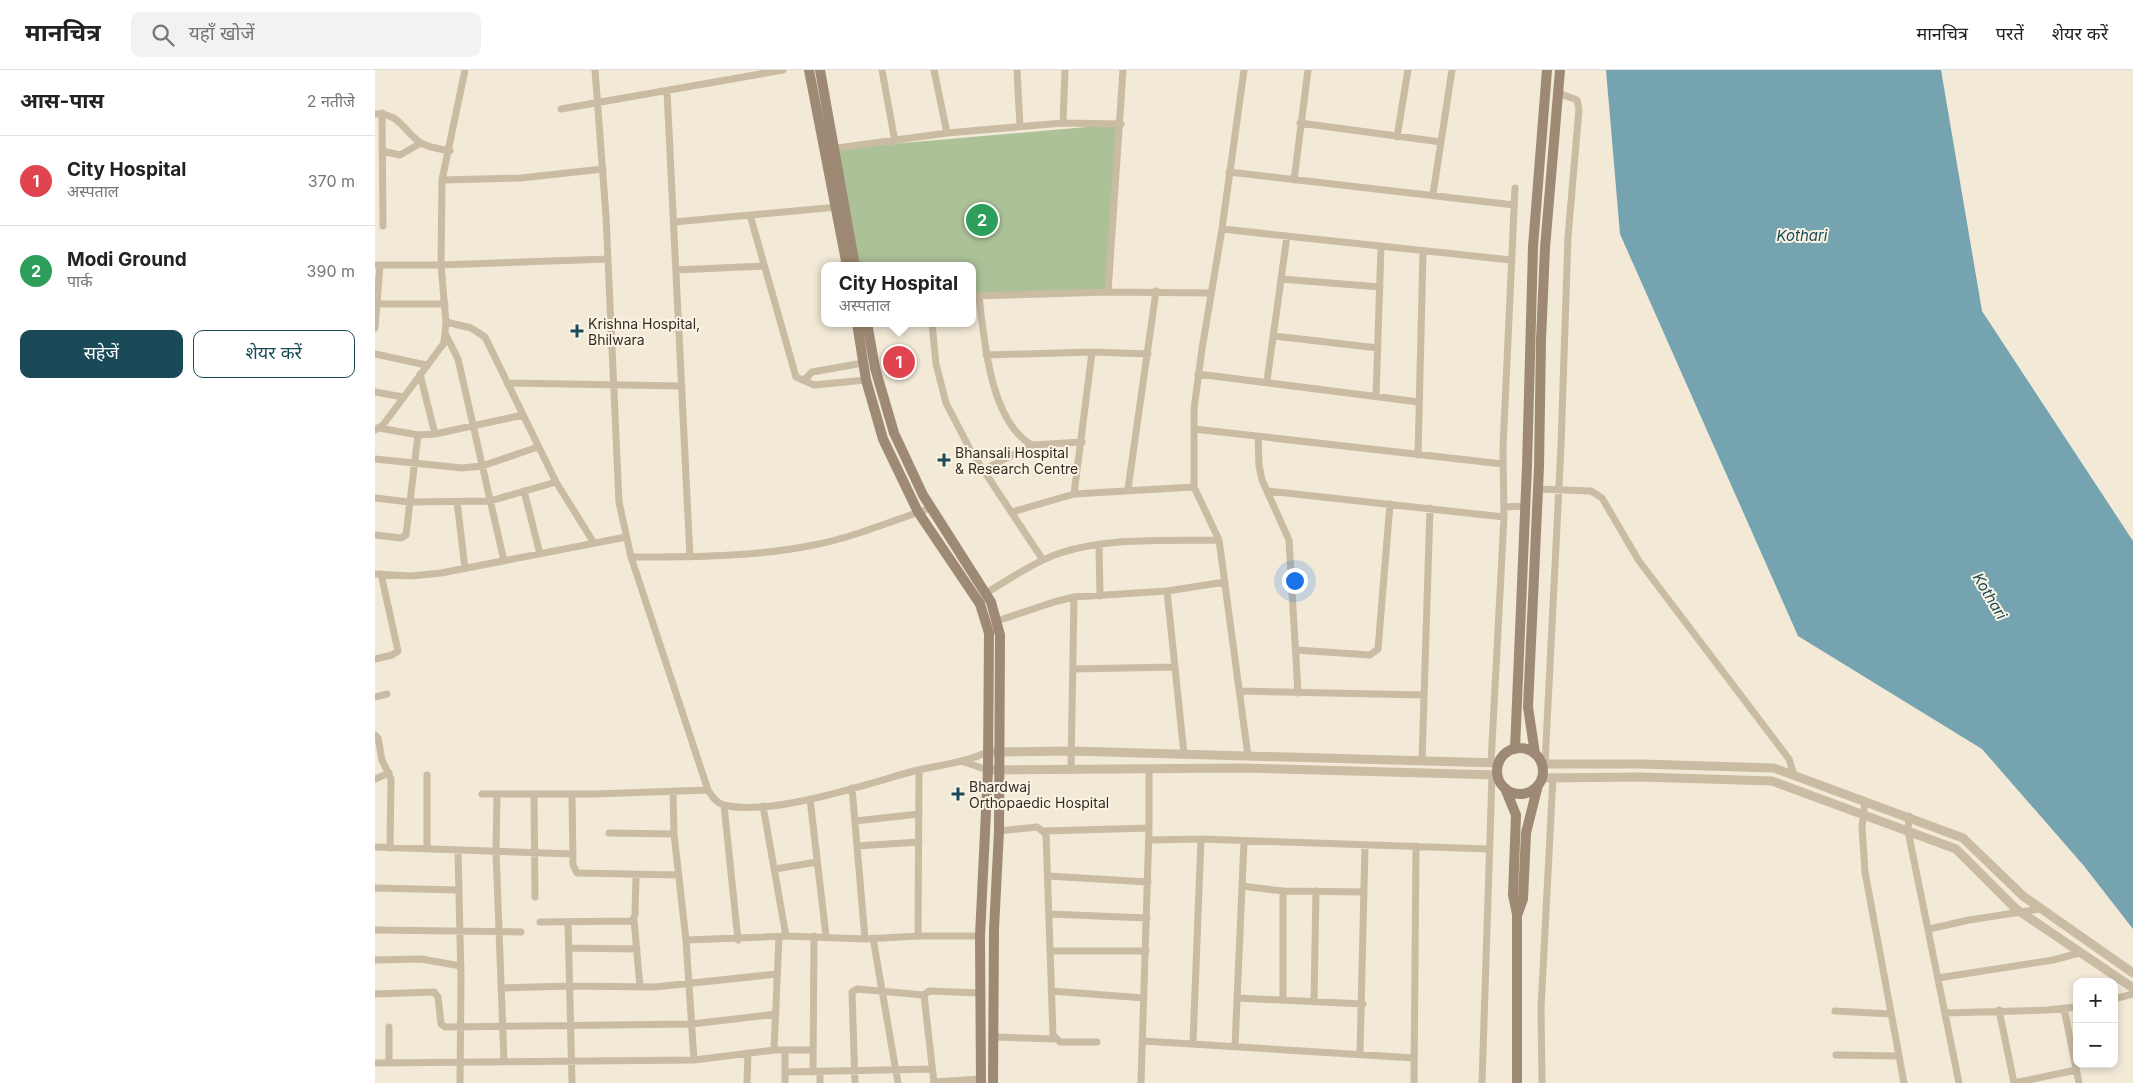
<!DOCTYPE html>
<html lang="hi">
<head>
<meta charset="utf-8">
<style>
  :root { --surface:#fff; --page:#f2f2f2; --text:#222; --muted:#767676; --line:#e0e0e0; --accent:#1a4a57 }
  body { margin:0; font-family:Inter,"Noto Sans Devanagari",sans-serif; background:var(--page); color:var(--text) }
  .controls { position:absolute; right:15px; bottom:15px; display:grid; overflow:hidden; border-radius:10px; box-shadow:0 2px 8px #0003 }
  .controls button { width:45px; height:45px; display:grid; place-items:center; padding:0; border:0; border-bottom:1px solid var(--line); background:var(--surface); color:var(--text); font:25px sans-serif }
  .you { position:absolute; left:919px; top:510px; width:18px; height:18px; margin:-12px; border:4px solid #fff; border-radius:50%; background:#1a73e8; box-shadow:0 0 0 8px #1a73e833 }
  .badge { display:grid; place-items:center; width:32px; height:32px; border-radius:50%; background:var(--accent); color:#fff; font-size:16px; font-weight:700 }
  .pin { position:absolute; translate:-50% -50%; border:2px solid #fff; box-shadow:0 1px 5px #0006 }
  .popup { position:absolute; left:446px; top:192px; width:155px; height:65px; box-sizing:border-box; display:grid; place-content:center; border-radius:10px; background:var(--surface); filter:drop-shadow(0 1px 4px #0005); font-size:16px; white-space:nowrap; color:var(--muted) }
  .popup b { font-size:19px; color:var(--text) }
  .popup::after { content:''; position:absolute; left:50%; top:100%; margin-left:-10px; border:10px solid transparent; border-top-color:var(--surface) }
  .list { margin:0; padding:0; list-style:none }
  h2 { display:flex; justify-content:space-between; align-items:center; height:65px; margin:0; padding:0 20px; font-size:21px }
  h2 small { font-size:16px; font-weight:400; color:var(--muted) }
  .list li { display:grid; grid-template-columns:32px 1fr auto; gap:15px; align-items:center; box-sizing:border-box; height:90px; padding:0 20px; border-top:1px solid var(--line) }
  .list b { display:block; font-size:19px; white-space:nowrap }
  .list p { margin:0; font-size:16px; white-space:nowrap; color:var(--muted) }
  .list em { font-size:16px; font-style:normal; color:var(--muted) }
  .actions { display:flex; gap:10px; padding:15px 20px }
  .actions a { flex:1; padding:11px 0; border:1px solid var(--accent); border-radius:10px; text-align:center; font-size:18px; color:var(--accent) }
  .actions .main { background:var(--accent); color:#fff }
  .icon { flex:none; width:28px; height:28px; fill:none; stroke:currentColor; stroke-width:2; stroke-linecap:round; stroke-linejoin:round }
  .map { position:relative; flex:none; width:1758px; height:1013px; overflow:hidden }
  header { display:flex; align-items:center; gap:30px; box-sizing:border-box; height:70px; padding:0 25px; background:var(--surface); border-bottom:1px solid var(--line) }
  header strong { font-size:24px }
  nav { display:flex; gap:28px; margin-inline-start:auto; font-size:18px }
  .search { width:350px; height:45px; background:var(--page); display:flex; align-items:center; gap:12px; box-sizing:border-box; padding:0 18px; border-radius:10px; color:var(--muted); font-size:19px }
  main { display:flex }
  aside { flex:1; background:var(--surface) }
  .map>svg:first-child { display:block }
  .green { fill:#acc197 }
  .water { fill:#75a4b0 }
  .lines { fill:none; stroke-linecap:round; stroke-linejoin:round }
  .minor { stroke:#cabba3; stroke-width:7 }
  .tertiary { stroke:#cabba3; stroke-width:9 }
  .secondary { stroke:#9e8a74; stroke-width:10 }
  .poi-dot { fill:#1a4a57; stroke:#faf3e3; stroke-width:2 }
  .labels { text-anchor:middle; dominant-baseline:central; stroke-width:4; stroke-linejoin:round; paint-order:stroke }
  .poi-label { font-size:14px; fill:#352d25; stroke:#faf3e3; text-anchor:start }
  .water-label { font-size:15px; font-style:italic; fill:#1a4a57; stroke:#faf3e3 }
</style>
</head>
<body>
<header>
<strong>मानचित्र</strong>
<div class="search"><svg class="icon" aria-label="search" viewBox="0 0 24 24"><circle cx="10" cy="10" r="6"/><path d="M15 15l6 6"/></svg>यहाँ खोजें</div>
<nav><a>मानचित्र</a><a>परतें</a><a>शेयर करें</a></nav>
</header>
<main>
<aside>
<h2>आस-पास<small>2 नतीजे</small></h2>
<ul class="list">
<li><span class="badge" style="background:#e0444e">1</span><div><b>City Hospital</b><p>अस्पताल</p></div><em>370 m</em></li>
<li><span class="badge" style="background:#2e9e5b">2</span><div><b>Modi Ground</b><p>पार्क</p></div><em>390 m</em></li>
</ul>
<div class="actions"><a class="main">सहेजें</a><a>शेयर करें</a></div>
</aside>
<div class="map">
<svg width="1758" height="1013" viewBox="0 0 1758 1013">
  <rect width="100%" height="100%" fill="#f2e9d7"/>
  <path class="green" d="M 746,54 L 733,222 L 598,226 L 598,196 L 484,196 L 459,79 Z"/>
  <path class="water" d="M 1231,0 L 1566,0 L 1607,241 L 1758,471 L 1758,859 L 1709,796 L 1607,679 L 1423,566 L 1245,164 Z"/>
  <g class="lines">
    <path class="minor" d="M 90,0 L 67,110 L 66,195 L 233,189
      M 220,0 L 231,146 L 244,432 L 256,487 L 333,720 C 337,726 341,733 349,735 C 395,747 491,714 539,701 C 565,695 588,693 613,682
      M 507,0 L 520,72
      M 559,0 L 572,63
      M 642,0 L 645,56
      M 869,0 L 847,159 L 827,279 L 819,339 L 819,417 L 844,470 L 873,686
      M 292,21 L 315,487
      M 186,39 L 408,0
      M 7,43 L 8,156
      M 0,44 C 26,42 30,65 48,74 C 56,78 66,79 75,81
      M 688,53 L 690,0
      M 925,53 L 1066,72
      M 1022,67 L 1033,0
      M 455,79 L 572,63 L 688,53 L 746,54
      M 7,81 L 25,85 L 46,73
      M 854,102 L 1139,135
      M 67,110 L 146,108 L 228,99
      M 919,110 L 933,0
      M 1058,124 L 1077,0
      M 375,145 L 421,307 L 439,315 L 491,310
      M 299,152 L 463,137
      M 847,159 L 1136,190
      M 0,195 L 66,195 L 71,252 L 69,273 L 8,355 L 0,360
      M 301,200 L 389,196
      M 906,209 L 1005,217
      M 733,222 L 748,0
      M 598,226 L 733,222 L 836,223
      M 604,226 C 609,269 615,352 657,375 L 707,372
      M 0,234 L 70,234
      M 71,252 L 96,258 L 110,267 L 181,412 L 219,473
      M 557,253 L 561,294 L 571,333 L 597,383 L 668,490
      M 0,258 L 5,195
      M 71,265 L 83,289 L 129,491
      M 899,266 L 1003,278
      M 0,284 L 51,295
      M 611,285 L 717,282 L 773,284
      M 45,304 L 60,364
      M 823,304 L 1044,332
      M 429,310 L 437,302 L 488,293
      M 892,311 L 912,166
      M 132,313 L 307,316
      M 0,322 L 28,327
      M 1001,326 L 1006,177
      M 4,358 L 43,365 L 60,364 L 148,345
      M 819,359 L 1128,394
      M 883,366 L 884,395 L 887,410 L 914,470 L 923,623
      M 1043,385 L 1048,182
      M 0,389 L 87,398 L 107,396 L 163,377
      M 608,400 L 657,375
      M 753,419 L 781,221
      M 1163,419 L 1216,421 L 1227,428 L 1264,491 L 1414,689 L 1419,705
      M 149,421 L 165,484
      M 892,421 L 1129,447
      M 699,424 L 717,282
      M 0,428 L 34,432 L 115,431 L 181,412
      M 82,432 L 90,498
      M 1129,437 L 1151,436
      M 637,442 L 699,424 L 819,417
      M 0,465 L 26,468 L 31,465 L 43,365
      M 724,475 L 725,526
      M 256,487 C 316,487 379,487 439,475 C 479,467 517,451 556,438
      M 0,504 L 36,506 L 66,503 L 251,467
      M 792,521 L 809,684
      M 611,523 C 635,509 659,492 685,483 C 734,467 792,471 844,470
      M 622,551 L 679,532 L 699,527 L 792,521 L 850,512
      M 921,580 L 995,585 L 1003,579 L 1015,434
      M 0,589 L 17,585 L 23,581 L 6,504
      M 698,599 L 800,597
      M 864,621 L 1049,625
      M 0,627 L 12,624
      M 0,665 L 3,668 L 7,690 L 16,709 L 15,778
      M 1047,691 L 1055,438
      M 589,692 L 613,700
      M 1116,693 L 1129,447 L 1128,379 L 1140,118
      M 1170,694 L 1186,376 L 1193,167 L 1204,39 L 1202,30 L 1183,23
      M 696,699 L 699,527
      M 52,705 L 52,779
      M 0,709 L 14,703
      M 477,718 L 490,869
      M 298,722 L 299,764 L 311,870 L 411,866 L 490,869 L 543,866 L 605,866
      M 107,724 L 220,724 L 333,720
      M 122,724 L 121,781 L 129,992
      M 159,724 L 160,827
      M 197,724 L 198,795 L 202,803 L 304,805
      M 435,729 L 451,866
      M 1490,731 L 1487,757 L 1490,802 L 1529,1013
      M 349,735 L 363,870
      M 388,736 L 411,866
      M 1534,746 L 1533,761 L 1584,1013
      M 480,751 L 544,744
      M 624,761 L 662,757 L 671,764 L 678,965 L 685,972 L 722,972
      M 669,761 L 774,758
      M 234,763 L 299,764
      M 774,770 L 826,769 L 1114,779
      M 482,776 L 544,772
      M 0,777 L 198,784
      M 83,780 L 86,910 L 85,1013
      M 400,799 L 442,792
      M 673,806 L 773,812
      M 867,816 L 908,821 L 989,822
      M 0,818 L 84,820
      M 674,844 L 772,848
      M 259,850 L 265,917
      M 165,852 L 257,851 L 260,845 L 261,805
      M 193,852 L 197,1013
      M 1554,859 L 1594,850 L 1665,839
      M 0,860 L 146,862
      M 543,866 L 544,700
      M 498,868 L 523,1013
      M 311,870 L 319,990
      M 194,878 L 262,879
      M 675,881 L 771,881
      M 0,890 L 46,889 L 86,896
      M 1563,908 L 1678,890 L 1704,883
      M 127,918 L 195,916 L 280,917 L 402,904
      M 676,921 L 769,928
      M 0,924 L 59,922 L 63,927 L 66,954 L 70,957 L 317,954 L 401,944
      M 862,928 L 988,934
      M 1739,929 L 1758,924
      M 908,930 L 908,821
      M 939,931 L 941,821
      M 1689,939 L 1704,1013
      M 1624,940 L 1639,1013 L 1701,1000
      M 1460,941 L 1516,944
      M 1570,943 L 1672,940 L 1702,937
      M 14,957 L 14,993
      M 620,967 L 680,969
      M 768,971 L 1039,988
      M 818,973 L 826,769
      M 860,976 L 869,772
      M 399,980 L 404,867
      M 410,980 L 410,1013
      M 985,982 L 990,776
      M 1461,985 L 1523,986
      M 0,993 L 319,990 L 399,980 L 438,980
      M 410,1002 L 557,999
      M 438,1002 L 439,866
      M 445,1002 L 445,1013
      M 559,1012 L 606,1009
      M 372,1013 L 373,983
      M 480,1013 L 477,922 L 482,919 L 549,925
      M 559,1013 L 549,925 L 554,921 L 605,923
      M 766,1013 L 774,758 L 774,699
      M 1039,1013 L 1041,776
      M 1107,1013 L 1117,705
      M 1167,1013 L 1166,938 L 1178,707"/>
    <path class="tertiary" d="M 618,682 L 696,681 L 1124,693
      M 1167,694 L 1266,694 L 1399,698 L 1588,768 L 1648,826 L 1758,903
      M 613,700 L 869,698 L 1123,705
      M 1167,708 L 1266,707 L 1397,711 L 1581,779 L 1641,839 L 1758,918"/>
    <path class="secondary" d="M 434,0 L 472,196
      M 445,0 L 480,196
      M 482,253 L 491,310 L 508,369 L 543,442 L 605,534 L 614,563 L 613,700 L 605,866 L 606,1013
      M 492,253 L 500,298 L 519,363 L 548,425 L 616,532 L 625,565 L 624,761 L 619,859 L 618,1013
      M1122 701a23 23 0 1 1 46 0a23 23 0 1 1-46 0Z
      M 1140,679 L 1152,396 L 1158,177 L 1172,0
      M 1160,684 L 1153,637 L 1164,397 L 1166,270 L 1170,178 L 1185,0
      M 1130,718 L 1141,745 L 1138,825 L 1142,844 L 1142,1013
      M 1143,843 L 1148,829 L 1151,763 L 1163,715"/>
  </g>
  <g class="poi-dot">
    <path d="M199.5 253.5h5v5h5v5h-5v5h-5v-5h-5v-5h5z"/>
    <path d="M566.5 382.5h5v5h5v5h-5v5h-5v-5h-5v-5h5z"/>
    <path d="M580.5 716.5h5v5h5v5h-5v5h-5v-5h-5v-5h5z"/>
  </g>
  <g class="labels">
    <g class="poi-label">
      <text x="213" y="253">Krishna Hospital,<tspan x="213" dy="16">Bhilwara</tspan></text>
      <text x="580" y="382">Bhansali Hospital<tspan x="580" dy="16">&amp; Research Centre</tspan></text>
      <text x="594" y="716">Bhardwaj<tspan x="594" dy="16">Orthopaedic Hospital</tspan></text>
    </g>
    <g class="water-label">
      <text x="1427" y="165">Kothari</text>
      <text transform="translate(1615 526) rotate(59)">Kothari</text>
    </g>
  </g>
</svg>
<div class="controls">
<button>+</button>
<button>−</button>
</div>
<div class="you"></div>
<div class="pin badge" style="left:524px;top:292px;background:#e0444e">1</div>
<div class="popup"><b>City Hospital</b>अस्पताल</div>
<div class="pin badge" style="left:607px;top:150px;background:#2e9e5b">2</div>
</div>
</main>
</body>
</html>
